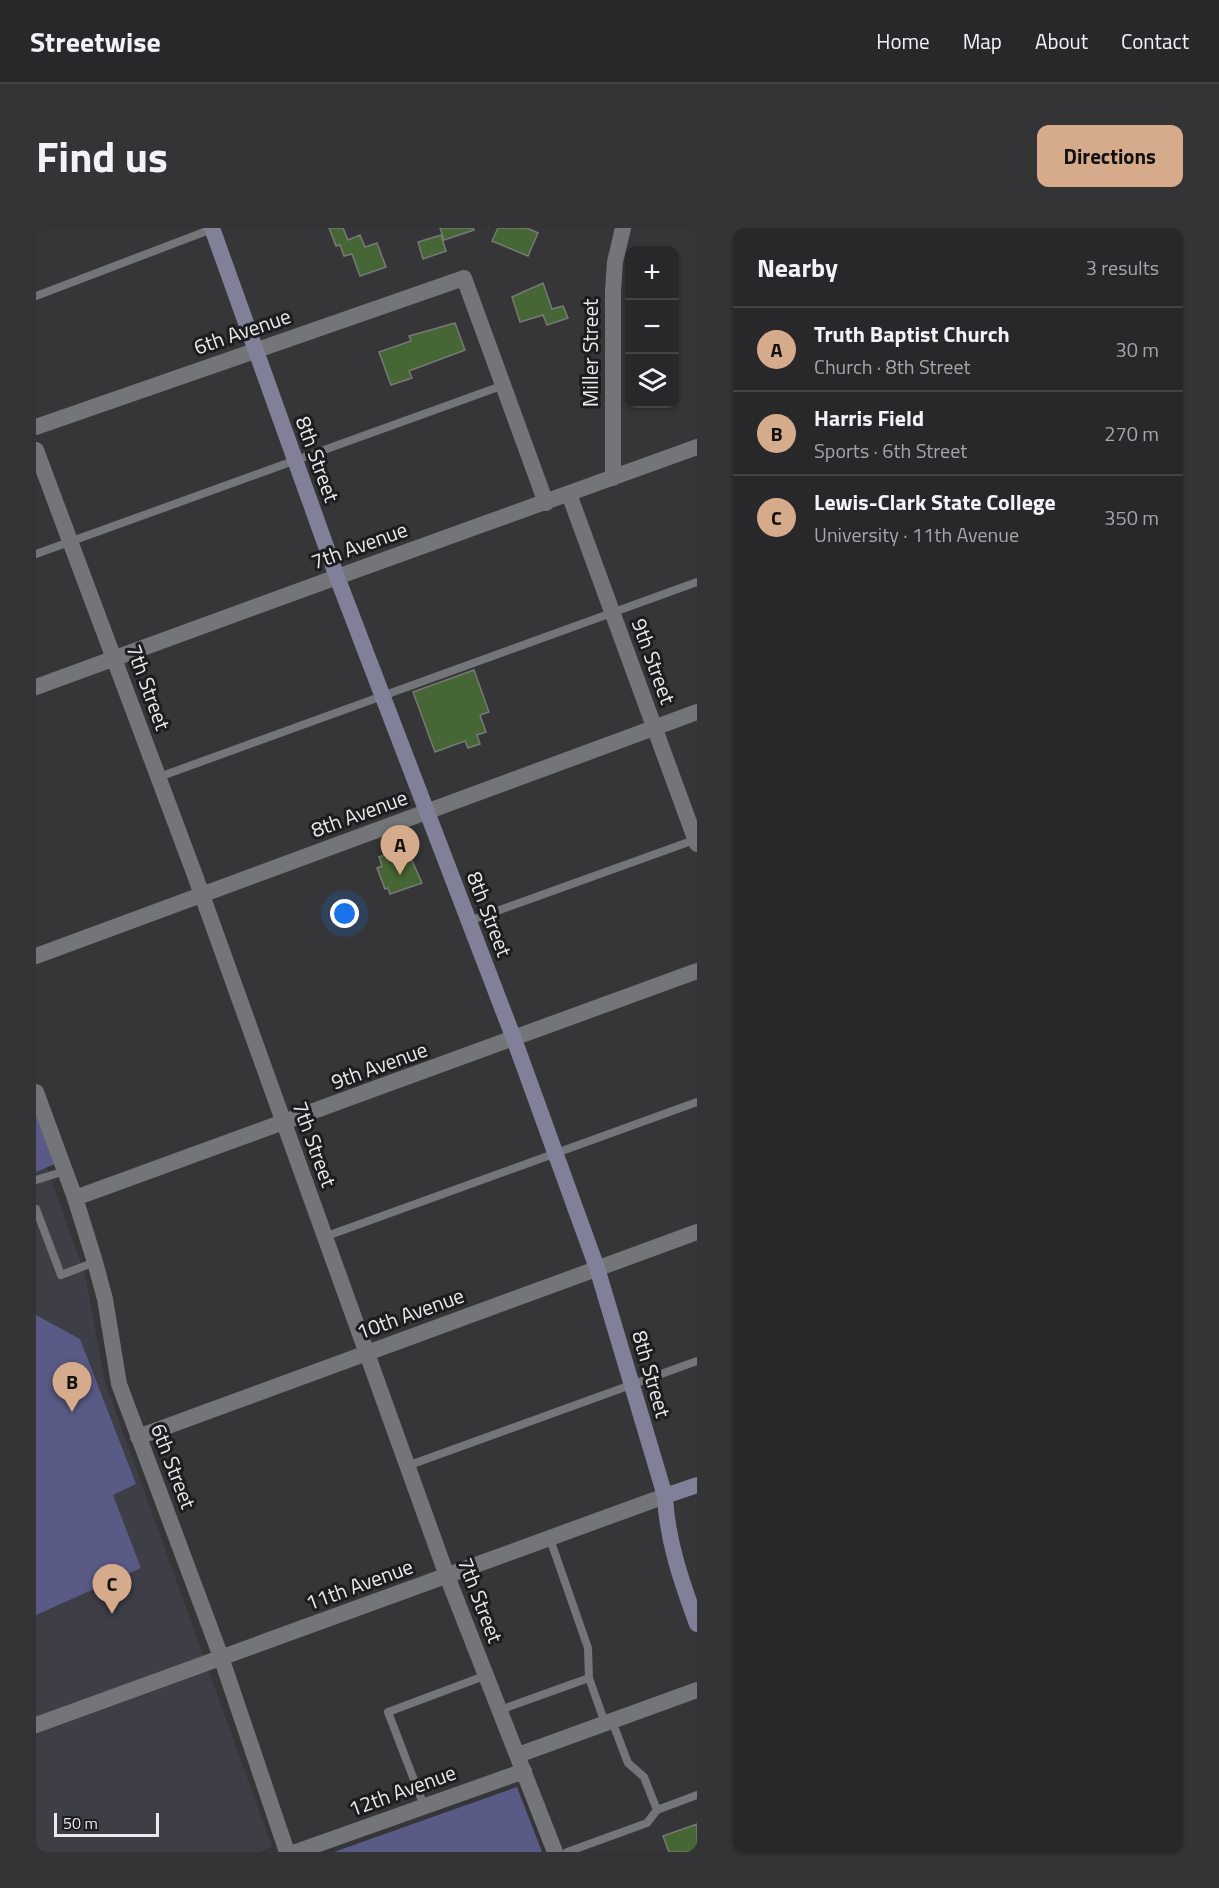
<!DOCTYPE html>
<html lang="en">
<head>
<meta charset="utf-8">
<style>
  :root { --surface:#28282b; --page:#343437; --text:#f1f3f6; --muted:#a5a6a9; --line:#444447; --accent:#d6ab8b }
  body { margin:0; font-family:"Titillium Web",sans-serif; background:var(--page); color:var(--text) }
  .controls { position:absolute; right:18px; top:18px; display:grid; overflow:hidden; border-radius:12px; box-shadow:0 2px 4px #0004 }
  .controls button { width:54px; height:54px; display:grid; place-items:center; padding:0; border:0; border-bottom:2px solid var(--line); background:var(--surface); color:var(--text); font:30px sans-serif }
  .scale { position:absolute; left:18px; bottom:15px; width:105px; box-sizing:border-box; padding-left:6px; border:3px solid #eaeaec; border-top:0; font-size:16px; line-height:21px; white-space:nowrap; color:#eaeaec; -webkit-text-stroke:4px #1d1d1f; paint-order:stroke }
  .you { position:absolute; left:309px; top:686px; width:21px; height:21px; margin:-15px; border:4px solid #fff; border-radius:50%; background:#1a73e8; box-shadow:0 0 0 9px #1a73e833 }
  .badge { display:grid; place-items:center; width:39px; height:39px; border-radius:50%; background:var(--accent); color:#111; font-size:20px; font-weight:700 }
  .pin { position:absolute; translate:-50% -50px; filter:drop-shadow(0 2px 3px #0008) }
  .pin::after { content:''; position:absolute; top:32px; width:21px; height:18px; background:inherit; clip-path:polygon(0 0,100% 0,50% 100%) }
  .list { margin:0; padding:0; list-style:none }
  h2 { display:flex; justify-content:space-between; align-items:center; height:78px; margin:0; padding:0 24px; font-size:26px }
  h2 small { font-size:20px; font-weight:400; color:var(--muted) }
  .list li { display:grid; grid-template-columns:39px 1fr auto; gap:18px; align-items:center; box-sizing:border-box; height:84px; padding:0 24px; border-top:2px solid var(--line) }
  .list b { display:block; font-size:22px; white-space:nowrap }
  .list p { margin:0; font-size:20px; white-space:nowrap; color:var(--muted) }
  .list em { font-size:20px; font-style:normal; color:var(--muted) }
  .icon { flex:none; width:33px; height:33px; fill:none; stroke:currentColor; stroke-width:2; stroke-linecap:round; stroke-linejoin:round }
  .map { position:relative; flex:none; width:661px; height:1624px; overflow:hidden; border-radius:12px }
  header { display:flex; align-items:center; gap:36px; box-sizing:border-box; height:84px; padding:0 30px; background:var(--surface); border-bottom:2px solid var(--line) }
  header strong { font-size:28px }
  nav { display:flex; gap:33px; margin-inline-start:auto; font-size:21px }
  .intro { display:flex; align-items:center; justify-content:space-between; box-sizing:border-box; height:144px; padding:0 36px }
  h1 { margin:0; font-size:42px }
  .button { padding:15px 27px; border-radius:12px; background:var(--accent); color:#111; font-size:21px; font-weight:700 }
  main { display:flex; gap:36px; padding:0 36px }
  aside { flex:1; background:var(--surface); border-radius:12px; box-shadow:0 2px 4px #0004 }
  .map>svg:first-child { display:block }
  .built { fill:#3e3e47 }
  .green { fill:#595b86 }
  .building { fill:#466635; stroke:#777976; stroke-width:1.5 }
  .lines { fill:none; stroke-linecap:round; stroke-linejoin:round }
  .service { stroke:#747578; stroke-width:8 }
  .minor { stroke:#747578; stroke-width:16 }
  .tertiary { stroke:#747578; stroke-width:16 }
  .secondary { stroke:#808199; stroke-width:16 }
  .labels { text-anchor:middle; dominant-baseline:central; stroke-width:6; stroke-linejoin:round; paint-order:stroke }
  .street-label { font-size:21px; fill:#eaeaec; stroke:#1d1d1f }
</style>
</head>
<body>
<header>
<strong>Streetwise</strong>
<nav><a>Home</a><a>Map</a><a>About</a><a>Contact</a></nav>
</header>
<div class="intro"><h1>Find us</h1><a class="button">Directions</a></div>
<main>
<div class="map">
<svg width="661" height="1624" viewBox="0 0 661 1624">
  <rect width="100%" height="100%" fill="#363639"/>
  <path class="built" d="M 0,909 L 49,1047 L 69,1154 L 236,1619 L 223,1624 L 0,1624 Z"/>
  <path class="green" d="M 0,865 L 26,933 L 0,944 Z
    M 0,1087 L 44,1111 L 100,1256 L 77,1267 L 105,1340 L 0,1387 Z
    M 481,1559 L 506,1624 L 298,1624 Z"/>
  <path class="building" d="M 293,0 L 307,0 L 312,12 L 324,7 L 329,19 L 341,15 L 350,39 L 324,48 L 316,26 L 308,28 L 304,17 L 300,18 Z
    M 404,0 L 437,0 L 438,2 L 408,12 Z
    M 462,0 L 491,0 L 502,5 L 492,28 L 456,13 Z
    M 405,7 L 410,23 L 387,31 L 382,14 Z
    M 507,55 L 516,81 L 527,78 L 532,90 L 511,97 L 507,87 L 484,94 L 476,69 Z
    M 419,95 L 429,122 L 373,143 L 376,150 L 355,157 L 343,124 L 375,113 L 373,108 Z
    M 438,442 L 453,484 L 444,487 L 450,504 L 441,507 L 444,516 L 432,520 L 429,513 L 399,524 L 377,464 Z
    M 370,619 L 386,655 L 354,666 L 352,660 L 349,661 L 341,640 L 346,638 L 343,629 Z
    M 661,1596 L 661,1624 L 633,1624 L 627,1608 Z"/>
  <g class="lines">
    <path class="service" d="M 0,68 L 176,1
      M 0,326 L 468,157
      M 123,549 L 661,354
      M 433,693 L 661,611
      M 0,952 L 29,943
      M 0,981 L 25,1047 L 59,1034
      M 288,1009 L 661,874
      M 371,1238 L 661,1133
      M 514,1311 L 552,1420 L 553,1450
      M 464,1482 L 553,1450 L 569,1495
      M 576,1493 L 592,1535 L 608,1549 L 621,1582
      M 388,1578 L 352,1484 L 451,1447
      M 531,1624 L 611,1595 L 621,1582 L 661,1567"/>
    <path class="minor" d="M 0,199 L 428,50 L 510,275
      M 0,222 L 157,642 L 411,1348 L 519,1624
      M 577,250 L 577,63 L 579,34 L 587,0
      M 533,266 L 661,616
      M 301,349 L 661,219
      M 0,728 L 661,484
      M 0,864 L 39,970 L 59,1034 L 69,1071 L 83,1156 L 185,1429 L 251,1624
      M 39,970 L 661,743
      M 102,1209 L 661,1004
      M 482,1527 L 661,1462
      M 260,1624 L 488,1543"/>
    <path class="tertiary" d="M 0,459 L 301,349
      M 0,1497 L 629,1268"/>
    <path class="secondary" d="M 176,0 L 301,349 L 478,811 L 561,1040 L 629,1268 C 631,1313 646,1355 661,1396
      M 629,1268 L 661,1257"/>
  </g>
  <g class="labels">
    <g class="street-label">
      <text transform="translate(206 103) rotate(-19)">6th Avenue</text>
      <text transform="translate(554 125) rotate(-90)">Miller Street</text>
      <text transform="translate(282 231) rotate(70)">8th Street</text>
      <text transform="translate(323 317) rotate(-20)">7th Avenue</text>
      <text transform="translate(618 433) rotate(70)">9th Street</text>
      <text transform="translate(113 459) rotate(70)">7th Street</text>
      <text transform="translate(323 585) rotate(-20)">8th Avenue</text>
      <text transform="translate(454 686) rotate(69)">8th Street</text>
      <text transform="translate(343 837) rotate(-20)">9th Avenue</text>
      <text transform="translate(279 916) rotate(70)">7th Street</text>
      <text transform="translate(374 1085) rotate(-20)">10th Avenue</text>
      <text transform="translate(616 1146) rotate(74)">8th Street</text>
      <text transform="translate(138 1238) rotate(69)">6th Street</text>
      <text transform="translate(323 1356) rotate(-20)">11th Avenue</text>
      <text transform="translate(445 1372) rotate(69)">7th Street</text>
      <text transform="translate(366 1562) rotate(-20)">12th Avenue</text>
    </g>
  </g>
</svg>
<div class="controls">
<button>+</button>
<button>−</button>
<button><svg class="icon" aria-label="layers" viewBox="0 0 24 24"><path d="M12 4l9 5-9 5-9-5zM3 14l9 5 9-5"/></svg></button>
</div>
<div class="scale">50 m</div>
<div class="you"></div>
<div class="pin badge" style="left:364px;top:647px">A</div>
<div class="pin badge" style="left:36px;top:1184px">B</div>
<div class="pin badge" style="left:76px;top:1386px">C</div>
</div>
<aside>
<h2>Nearby<small>3 results</small></h2>
<ul class="list">
<li><span class="badge">A</span><div><b>Truth Baptist Church</b><p>Church · 8th Street</p></div><em>30 m</em></li>
<li><span class="badge">B</span><div><b>Harris Field</b><p>Sports · 6th Street</p></div><em>270 m</em></li>
<li><span class="badge">C</span><div><b>Lewis-Clark State College</b><p>University · 11th Avenue</p></div><em>350 m</em></li>
</ul>
</aside>
</main>
</body>
</html>
